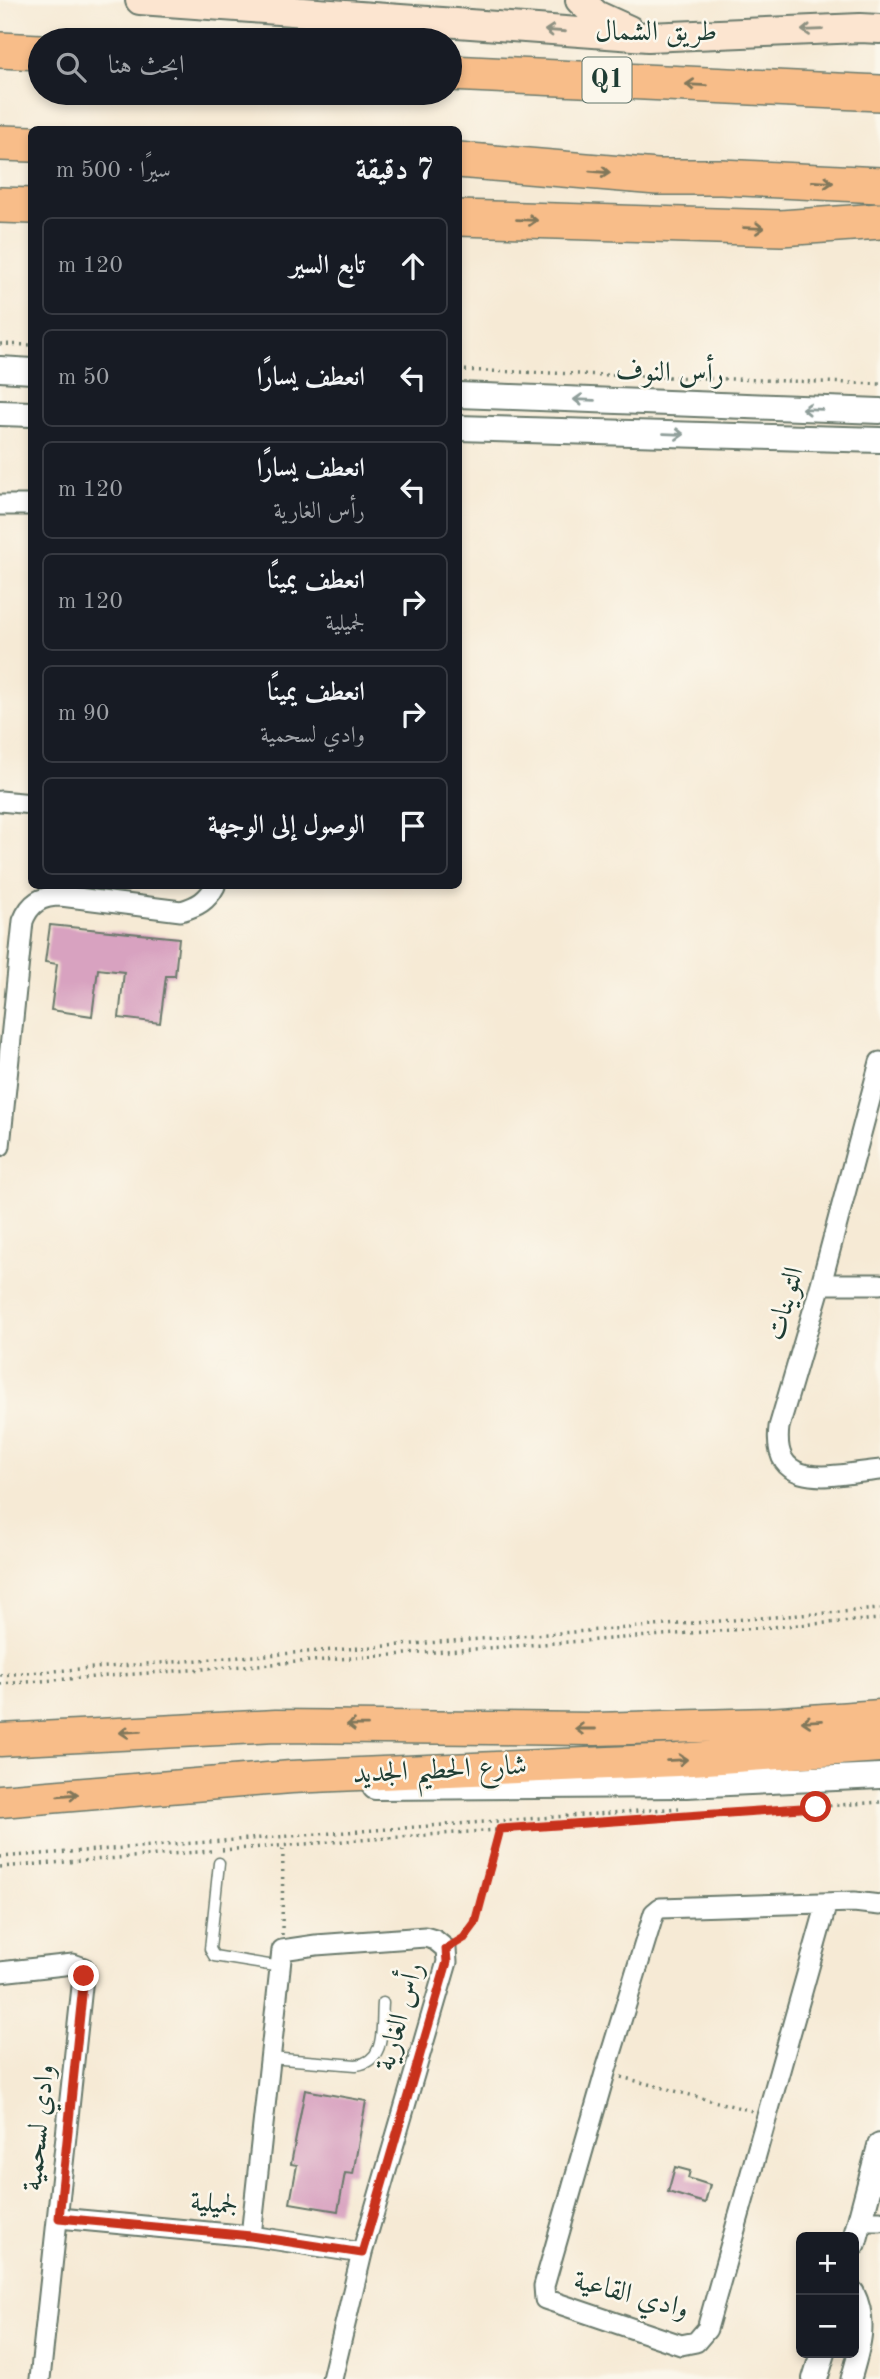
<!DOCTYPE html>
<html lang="ar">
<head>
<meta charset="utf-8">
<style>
  :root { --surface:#171b24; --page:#20242c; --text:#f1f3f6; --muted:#9ea1a6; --line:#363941 }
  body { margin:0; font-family:"Old Standard TT",Amiri,serif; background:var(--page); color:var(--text); direction:rtl }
  .controls { position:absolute; right:21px; bottom:21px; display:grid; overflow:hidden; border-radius:10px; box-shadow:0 4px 10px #0003 }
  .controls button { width:63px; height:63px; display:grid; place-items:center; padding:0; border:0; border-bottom:2px solid var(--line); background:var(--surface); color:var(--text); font:35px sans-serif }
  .stop { position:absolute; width:21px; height:21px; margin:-16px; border:5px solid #c8321e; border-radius:50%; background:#fff }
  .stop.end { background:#c8321e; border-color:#fff; box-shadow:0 2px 7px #0008 }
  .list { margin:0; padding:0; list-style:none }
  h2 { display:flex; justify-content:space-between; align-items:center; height:91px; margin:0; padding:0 28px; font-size:30px }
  h2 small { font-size:23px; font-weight:400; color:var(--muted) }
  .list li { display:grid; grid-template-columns:46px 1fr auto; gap:21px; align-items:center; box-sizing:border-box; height:98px; margin:0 14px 14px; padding:0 14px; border:2px solid var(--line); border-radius:10px }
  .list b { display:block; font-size:26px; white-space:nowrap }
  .list p { margin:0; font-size:23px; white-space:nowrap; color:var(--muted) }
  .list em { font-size:23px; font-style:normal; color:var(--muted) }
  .icon { flex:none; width:38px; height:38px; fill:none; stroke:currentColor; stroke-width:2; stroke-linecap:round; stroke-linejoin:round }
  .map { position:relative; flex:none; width:880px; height:2379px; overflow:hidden; direction:ltr }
  .search { position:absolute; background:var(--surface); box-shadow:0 4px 10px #0003; left:28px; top:28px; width:434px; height:77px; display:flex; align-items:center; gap:18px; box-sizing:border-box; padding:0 24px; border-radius:38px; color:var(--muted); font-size:26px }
  .panel { position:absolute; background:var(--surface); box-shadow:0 4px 10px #0003; left:28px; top:126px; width:434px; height:763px; border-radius:10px; direction:rtl }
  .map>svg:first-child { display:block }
  .building { fill:#d8a2c0 }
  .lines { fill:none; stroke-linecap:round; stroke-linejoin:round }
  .service-casing { stroke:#6a7a6c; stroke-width:13 }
  .minor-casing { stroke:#6a7a6c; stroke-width:23 }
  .tertiary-casing { stroke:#6a7a6c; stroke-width:28 }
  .secondary-casing { stroke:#6a7a6c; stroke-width:32 }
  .primary-casing { stroke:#6a7a6c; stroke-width:35 }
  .motorway-casing { stroke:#6a7a6c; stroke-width:38 }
  .path { stroke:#6a7a6c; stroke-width:3.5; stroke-dasharray:2 5; stroke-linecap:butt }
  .service { stroke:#fff; stroke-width:10 }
  .minor { stroke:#fff; stroke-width:19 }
  .tertiary { stroke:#fff; stroke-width:24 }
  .secondary { stroke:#fce5d0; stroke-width:28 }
  .primary { stroke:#f8bd89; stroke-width:32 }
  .motorway { stroke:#f8bd89; stroke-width:35 }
  .oneway { stroke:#8e9182 }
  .oneway2 { stroke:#81775a }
  .oneway3 { stroke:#8f9e9a }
  .route { stroke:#c8321e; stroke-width:9 }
  .labels { text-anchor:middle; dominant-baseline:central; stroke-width:5; stroke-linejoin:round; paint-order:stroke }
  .shield { fill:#fbf7ec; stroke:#61756b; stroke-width:2 }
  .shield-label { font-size:26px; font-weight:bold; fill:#1f3d34 }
  .street-label { font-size:28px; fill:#1f3d34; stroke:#fbf7ec }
</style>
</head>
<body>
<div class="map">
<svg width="880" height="2379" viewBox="0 0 880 2379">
  <rect width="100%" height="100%" fill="#fbf7ec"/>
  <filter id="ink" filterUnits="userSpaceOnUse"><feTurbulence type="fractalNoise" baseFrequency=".0143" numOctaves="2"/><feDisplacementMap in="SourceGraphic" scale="14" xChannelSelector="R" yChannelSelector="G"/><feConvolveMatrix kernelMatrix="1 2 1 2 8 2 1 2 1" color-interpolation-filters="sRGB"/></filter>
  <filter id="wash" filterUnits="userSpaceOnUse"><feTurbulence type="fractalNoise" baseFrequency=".00686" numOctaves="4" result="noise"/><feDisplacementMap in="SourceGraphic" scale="28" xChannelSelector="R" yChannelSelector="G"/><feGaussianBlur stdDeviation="1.57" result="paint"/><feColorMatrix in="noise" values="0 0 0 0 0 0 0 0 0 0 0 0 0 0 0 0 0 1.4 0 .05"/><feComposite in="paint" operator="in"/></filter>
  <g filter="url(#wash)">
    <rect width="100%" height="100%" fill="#f6ead5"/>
    <g id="blocks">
      <path class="building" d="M 50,925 L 179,938 L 175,976 L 166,976 L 160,1023 L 119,1018 L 124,972 L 98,969 L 92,1016 L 51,1010 L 57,964 L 45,962 Z
        M 305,2090 L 366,2101 L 353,2174 L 345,2173 L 338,2211 L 290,2203 L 297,2165 L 291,2164 Z
        M 675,2167 L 690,2171 L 688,2178 L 710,2185 L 705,2203 L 668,2192 Z"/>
    </g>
  </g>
  <g filter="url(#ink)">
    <use href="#blocks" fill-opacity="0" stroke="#6a7a6c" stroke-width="2"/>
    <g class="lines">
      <g class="service-casing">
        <path id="service" d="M 219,1863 L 210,1949 L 214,1956 L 281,1967
          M 270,2058 L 356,2065 C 387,2061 381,2027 383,2003"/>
      </g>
      <g class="minor-casing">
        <path id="minor" d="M 0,505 L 32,505
          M 0,801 L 32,804
          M 880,1062 L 821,1284 L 779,1427 C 771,1494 836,1474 880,1470
          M 0,1146 L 23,921 C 30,903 41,896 61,896 L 181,911 C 198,906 207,901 215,886
          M 821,1284 L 880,1284
          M 827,1903 L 707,2329 L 696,2342 L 681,2345 L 545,2299 L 544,2286 L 605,2073 L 654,1913 L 660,1908 L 854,1902 L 880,1905
          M 0,1972 L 73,1964 L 84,1968 L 40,2379
          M 59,2218 L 251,2236 L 362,2253
          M 860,2221 L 880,2221
          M 251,2236 L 282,1950 L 316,1945 L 425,1937 L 435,1940 L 446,1949 L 447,1962 L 362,2253 L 332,2379
          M 851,2379 C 860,2348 869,2322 854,2292"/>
      </g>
      <g class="tertiary-casing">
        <path id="tertiary" d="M 0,369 L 32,371
          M 458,395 L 880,411
          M 0,413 L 32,414
          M 458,428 L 880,440
          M 375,1787 L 686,1785 L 880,1776
          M 854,2243 L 880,2146
          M 815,2379 L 823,2353"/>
      </g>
      <g class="secondary-casing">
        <path id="secondary" d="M 140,0 L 648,37 L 860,28 L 880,29
          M 580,0 L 596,15 L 629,30"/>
      </g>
      <g class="primary-casing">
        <path id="primary" d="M 0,1740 L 276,1726 L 595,1729 L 768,1724 L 880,1716
          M 0,1801 L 291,1777 L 677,1760 L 880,1746"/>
      </g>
      <g class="motorway-casing">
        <path id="motorway" d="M 0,50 L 40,52
          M 450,73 L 880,93
          M 0,143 L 32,144
          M 458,160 L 657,177 L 721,177 L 880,185
          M 0,205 L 32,206
          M 458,218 L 781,228 L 880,221"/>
      </g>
      <path class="path" d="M 0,344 L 32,345
        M 458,370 L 880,384
        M 0,1675 L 880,1609
        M 0,1684 L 880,1619
        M 222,1850 L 880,1802
        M 0,1857 L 679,1808
        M 0,1867 L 211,1851
        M 282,1935 L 283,1846
        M 460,1940 L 476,1923 L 500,1829
        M 621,2077 L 752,2111"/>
      <use href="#service" class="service"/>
      <use href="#minor" class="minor"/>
      <use href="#tertiary" class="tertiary"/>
      <use href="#secondary" class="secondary"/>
      <use href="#primary" class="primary"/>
      <use href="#motorway" class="motorway"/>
    </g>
    <defs><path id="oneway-shaft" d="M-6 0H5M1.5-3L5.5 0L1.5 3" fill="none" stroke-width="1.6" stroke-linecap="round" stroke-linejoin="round" transform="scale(1.75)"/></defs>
    <g class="oneway">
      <use href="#oneway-shaft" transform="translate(812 30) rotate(178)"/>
      <use href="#oneway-shaft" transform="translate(555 31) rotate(-176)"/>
    </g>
    <g class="oneway2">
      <use href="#oneway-shaft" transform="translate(696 85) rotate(-177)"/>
      <use href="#oneway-shaft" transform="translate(600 172) rotate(5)"/>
      <use href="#oneway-shaft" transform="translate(823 182) rotate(3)"/>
      <use href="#oneway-shaft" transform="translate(527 220) rotate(2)"/>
      <use href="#oneway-shaft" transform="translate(754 228) rotate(2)"/>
      <use href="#oneway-shaft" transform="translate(812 1721) rotate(177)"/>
      <use href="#oneway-shaft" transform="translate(357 1725) rotate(-179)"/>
      <use href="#oneway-shaft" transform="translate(585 1729) rotate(-180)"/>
      <use href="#oneway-shaft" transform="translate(130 1732) rotate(177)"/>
      <use href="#oneway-shaft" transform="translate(677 1760) rotate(-3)"/>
      <use href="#oneway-shaft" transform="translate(68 1795) rotate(-5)"/>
    </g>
    <g class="oneway3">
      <use href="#oneway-shaft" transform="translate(584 400) rotate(-178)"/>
      <use href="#oneway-shaft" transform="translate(812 409) rotate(-178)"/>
      <use href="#oneway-shaft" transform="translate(674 434) rotate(2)"/>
    </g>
  </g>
  <g class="lines" filter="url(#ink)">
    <path class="route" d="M 84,1976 L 59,2218 L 251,2236 L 362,2253 L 447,1962 L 446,1949 L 464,1938 L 475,1923 L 500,1829 L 816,1807"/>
  </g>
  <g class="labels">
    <rect class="shield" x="582.5" y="57.5" width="49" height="45" rx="5"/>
    <g class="shield-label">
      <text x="607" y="80">Q1</text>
    </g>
    <g class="street-label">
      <text x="656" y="33">طريق الشمال</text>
      <text transform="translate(670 374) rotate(2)">رأس النوف</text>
      <text transform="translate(786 1304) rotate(-74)">التوينات</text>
      <text transform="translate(440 1771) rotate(-3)">شارع الحطيم الجديد</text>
      <text transform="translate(401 2017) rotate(-74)">رأس الغارية</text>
      <text transform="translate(40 2128) rotate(-84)">وادي لسحمية</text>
      <text transform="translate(214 2205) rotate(6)">لجميلية</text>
      <text transform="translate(631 2296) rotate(15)">وادي القاعية</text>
    </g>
  </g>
</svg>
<div class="controls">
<button>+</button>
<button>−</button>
</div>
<div class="stop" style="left:816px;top:1807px"></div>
<div class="stop end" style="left:84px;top:1976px"></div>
<div class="search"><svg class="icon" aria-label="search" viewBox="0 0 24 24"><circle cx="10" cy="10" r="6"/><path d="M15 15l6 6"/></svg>ابحث هنا</div>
<section class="panel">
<h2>7 دقيقة<small>سيرًا · 500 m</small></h2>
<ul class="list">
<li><svg class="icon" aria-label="ahead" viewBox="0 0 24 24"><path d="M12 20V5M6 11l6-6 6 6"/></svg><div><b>تابع السير</b></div><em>120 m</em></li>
<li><svg class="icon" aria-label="left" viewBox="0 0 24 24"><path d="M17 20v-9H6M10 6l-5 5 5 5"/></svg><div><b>انعطف يسارًا</b></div><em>50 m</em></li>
<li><svg class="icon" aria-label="left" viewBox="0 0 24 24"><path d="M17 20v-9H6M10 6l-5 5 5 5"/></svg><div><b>انعطف يسارًا</b><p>رأس الغارية</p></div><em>120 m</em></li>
<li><svg class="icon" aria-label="right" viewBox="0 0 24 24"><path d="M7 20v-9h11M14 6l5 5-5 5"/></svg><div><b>انعطف يمينًا</b><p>لجميلية</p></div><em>120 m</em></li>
<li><svg class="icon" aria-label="right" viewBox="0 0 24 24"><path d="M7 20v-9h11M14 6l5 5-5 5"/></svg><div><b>انعطف يمينًا</b><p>وادي لسحمية</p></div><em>90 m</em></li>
<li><svg class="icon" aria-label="arrive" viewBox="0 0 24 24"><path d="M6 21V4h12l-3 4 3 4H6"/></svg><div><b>الوصول إلى الوجهة</b></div></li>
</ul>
</section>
</div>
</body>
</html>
